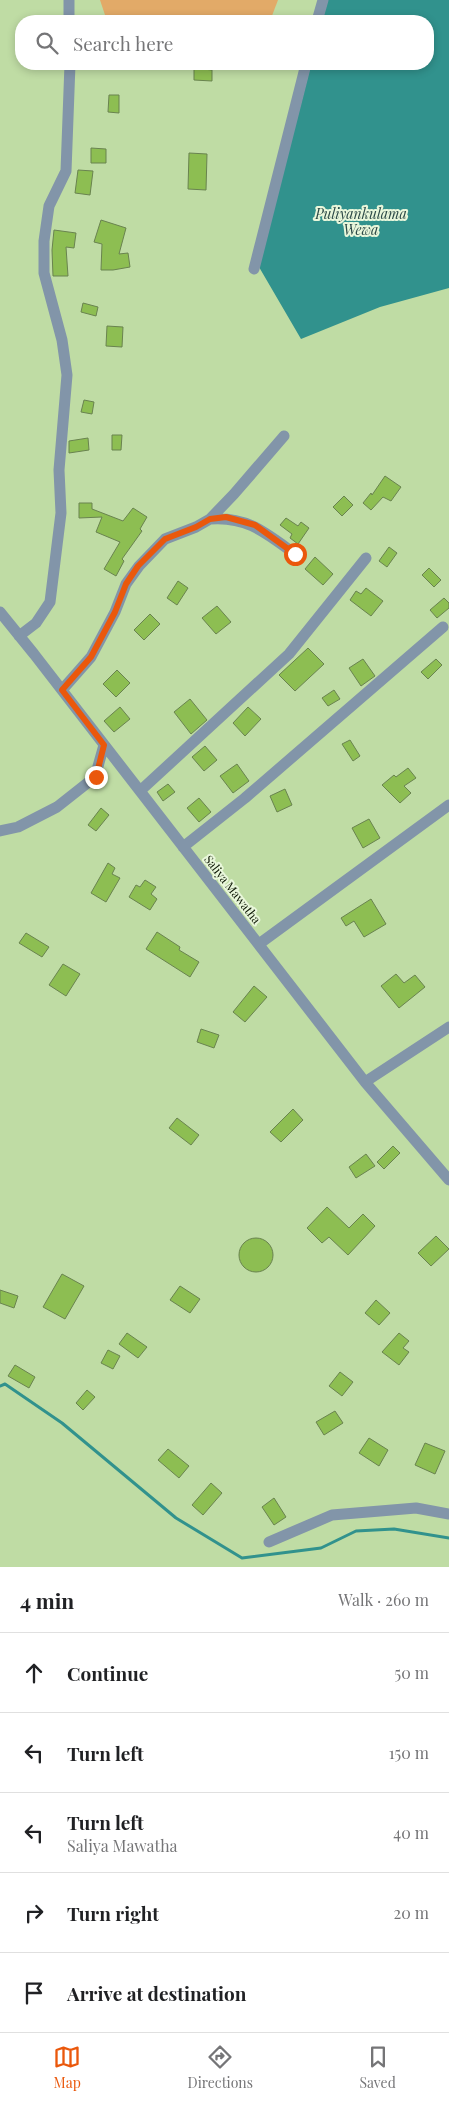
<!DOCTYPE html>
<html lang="en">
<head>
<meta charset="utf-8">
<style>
  :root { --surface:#fff; --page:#f6f6f6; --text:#202124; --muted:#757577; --line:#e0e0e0; --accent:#ea580c }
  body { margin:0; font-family:"Playfair Display",serif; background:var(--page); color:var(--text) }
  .stop { position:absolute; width:15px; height:15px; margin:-11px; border:4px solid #ea580c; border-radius:50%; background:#fff }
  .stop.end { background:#ea580c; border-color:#fff; box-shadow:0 1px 5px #0008 }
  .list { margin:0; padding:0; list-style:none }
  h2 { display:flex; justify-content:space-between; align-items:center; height:65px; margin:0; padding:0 20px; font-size:21px }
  h2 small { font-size:16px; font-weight:400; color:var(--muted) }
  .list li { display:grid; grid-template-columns:32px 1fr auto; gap:15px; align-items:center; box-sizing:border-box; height:80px; padding:0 20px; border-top:1px solid var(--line) }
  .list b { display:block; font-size:19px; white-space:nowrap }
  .list p { margin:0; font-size:16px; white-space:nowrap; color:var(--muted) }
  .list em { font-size:16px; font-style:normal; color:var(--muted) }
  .icon { flex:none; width:28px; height:28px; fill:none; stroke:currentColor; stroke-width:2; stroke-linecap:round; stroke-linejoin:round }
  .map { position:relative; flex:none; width:449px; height:1567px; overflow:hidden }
  .search { position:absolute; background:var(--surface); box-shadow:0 2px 8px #0003; left:15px; right:15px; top:15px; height:55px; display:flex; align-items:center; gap:12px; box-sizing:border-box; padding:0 18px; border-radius:20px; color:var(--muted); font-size:19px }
  .sheet { height:465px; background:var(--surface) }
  nav { display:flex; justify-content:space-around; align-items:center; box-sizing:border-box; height:70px; border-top:1px solid var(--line); background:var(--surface); font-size:14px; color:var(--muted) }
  nav a { display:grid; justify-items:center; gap:2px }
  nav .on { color:var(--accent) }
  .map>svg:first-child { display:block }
  .green { fill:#e2aa68 }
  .water { fill:#31928d }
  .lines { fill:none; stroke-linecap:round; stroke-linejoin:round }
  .stream { stroke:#31928d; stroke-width:3 }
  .building { fill:#8dbe52; stroke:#69834f }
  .minor { stroke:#8295a9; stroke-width:11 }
  .route { stroke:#ea580c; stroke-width:6 }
  .labels { text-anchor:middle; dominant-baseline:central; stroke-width:4; stroke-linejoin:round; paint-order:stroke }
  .street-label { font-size:12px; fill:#0a1402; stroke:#e9f7db }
  .water-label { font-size:14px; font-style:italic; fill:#2c4947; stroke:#e9f7db }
</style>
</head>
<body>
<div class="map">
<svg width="449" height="1567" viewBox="0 0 449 1567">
  <rect width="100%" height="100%" fill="#bfdca4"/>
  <path class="green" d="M 100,0 L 278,0 L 270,21 L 107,21 Z"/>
  <path class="water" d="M 328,0 L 449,0 L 449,288 L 380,307 L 301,339 L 259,267 L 311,64 L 428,64 L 428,21 L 322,21 Z"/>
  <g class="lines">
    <path class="stream" d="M 0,1386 L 5,1384 L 62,1423 L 176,1518 L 242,1558 L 321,1548 L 356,1531 L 394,1529 L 449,1538"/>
  </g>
  <path class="building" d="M 194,68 L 212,70 L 212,81 L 194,80 Z
    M 109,95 L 119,95 L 119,113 L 108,112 Z
    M 91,148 L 106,149 L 106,163 L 91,163 Z
    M 189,153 L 207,154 L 206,190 L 188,189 Z
    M 78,170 L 93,171 L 90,195 L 75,193 Z
    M 101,220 L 126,228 L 119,254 L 128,253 L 130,267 L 113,270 L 101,270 L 102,244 L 94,242 Z
    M 54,230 L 76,233 L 74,248 L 66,247 L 68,276 L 53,276 L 52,250 Z
    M 83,303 L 98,307 L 96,316 L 81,312 Z
    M 107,326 L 123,327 L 122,347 L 106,346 Z
    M 84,400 L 94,402 L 92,414 L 81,412 Z
    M 112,435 L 122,435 L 121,450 L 112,450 Z
    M 88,438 L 89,450 L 69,453 L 69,441 Z
    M 385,476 L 401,487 L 391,501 L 383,497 L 371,510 L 363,503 L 371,493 L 372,495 Z
    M 344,496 L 353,505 L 342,516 L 333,507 Z
    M 79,503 L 92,503 L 92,509 L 123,521 L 133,508 L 147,517 L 140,529 L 142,531 L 122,559 L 124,561 L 116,576 L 104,569 L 120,542 L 96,532 L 102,517 L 79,518 Z
    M 286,518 L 298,526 L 301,522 L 309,528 L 298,544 L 290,538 L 292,534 L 280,525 Z
    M 389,547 L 397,553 L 387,567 L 379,561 Z
    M 315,557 L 333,574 L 323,585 L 305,569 Z
    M 429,568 L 441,580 L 434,587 L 422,575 Z
    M 178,581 L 188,588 L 177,605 L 167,598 Z
    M 366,588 L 383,601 L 371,616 L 350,600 L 356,591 L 361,594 Z
    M 444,598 L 449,603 L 449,608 L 437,618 L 430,610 Z
    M 217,606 L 231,622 L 216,634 L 202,618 Z
    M 150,614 L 160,624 L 144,640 L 134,630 Z
    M 308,648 L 324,664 L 295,691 L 279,675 Z
    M 363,659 L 375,676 L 361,686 L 349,668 Z
    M 436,659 L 442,665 L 428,679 L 421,672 Z
    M 117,670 L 130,683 L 116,697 L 103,684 Z
    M 334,690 L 340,699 L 328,706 L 322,698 Z
    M 190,699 L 207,720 L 191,734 L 174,712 Z
    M 120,707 L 130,719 L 114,732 L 104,721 Z
    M 248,707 L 261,719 L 245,736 L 233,723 Z
    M 350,740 L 360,756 L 353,761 L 342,744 Z
    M 205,746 L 217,760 L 204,771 L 192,757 Z
    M 237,764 L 249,781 L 233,793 L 220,776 Z
    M 408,768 L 416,778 L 404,786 L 411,793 L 400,803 L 382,785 L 394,775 L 396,777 Z
    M 168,784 L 175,792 L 163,801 L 157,792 Z
    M 285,789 L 292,805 L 277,812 L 270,796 Z
    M 199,798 L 211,812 L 199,822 L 187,808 Z
    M 101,808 L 109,815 L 96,831 L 88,825 Z
    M 369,819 L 380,838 L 363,848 L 352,828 Z
    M 108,863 L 115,868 L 112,874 L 120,878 L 106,902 L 91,893 Z
    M 145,880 L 156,887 L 151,894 L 157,899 L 150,910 L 129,897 L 136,885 L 140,887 Z
    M 371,899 L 386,924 L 364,937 L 354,921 L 346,926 L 341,918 Z
    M 157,932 L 180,947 L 179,950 L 199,962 L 190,977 L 146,949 Z
    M 26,933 L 49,947 L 42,957 L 19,943 Z
    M 63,964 L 80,974 L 66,996 L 49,985 Z
    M 396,974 L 404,983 L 415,975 L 425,987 L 399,1008 L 381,986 Z
    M 254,986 L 267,997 L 245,1022 L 233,1012 Z
    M 201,1029 L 219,1035 L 214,1048 L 197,1042 Z
    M 293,1109 L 303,1120 L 281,1142 L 270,1132 Z
    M 177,1118 L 199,1135 L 191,1145 L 169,1128 Z
    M 393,1146 L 400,1153 L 384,1169 L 377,1162 Z
    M 366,1154 L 375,1166 L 356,1178 L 349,1167 Z
    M 327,1207 L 349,1228 L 363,1214 L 375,1226 L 348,1255 L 329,1237 L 322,1243 L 307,1228 Z
    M 436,1236 L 449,1249 L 431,1266 L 418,1253 Z
    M239 1255a17 17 0 1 1 34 0a17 17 0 1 1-34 0Z
    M 62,1274 L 84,1286 L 65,1319 L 43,1307 Z
    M 180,1286 L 200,1299 L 190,1313 L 170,1300 Z
    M 0,1290 L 18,1296 L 14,1308 L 0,1303 Z
    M 376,1300 L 390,1313 L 379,1325 L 365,1313 Z
    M 127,1333 L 147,1347 L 138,1358 L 119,1344 Z
    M 399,1333 L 409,1341 L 403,1348 L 409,1352 L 399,1365 L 382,1352 Z
    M 108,1350 L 120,1356 L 113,1369 L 101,1363 Z
    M 15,1365 L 35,1377 L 29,1388 L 8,1376 Z
    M 340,1372 L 353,1382 L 342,1396 L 329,1386 Z
    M 87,1390 L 95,1397 L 83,1410 L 76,1403 Z
    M 335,1411 L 343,1423 L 324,1435 L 316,1422 Z
    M 369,1438 L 388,1450 L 379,1466 L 359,1453 Z
    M 425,1443 L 445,1451 L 435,1474 L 415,1465 Z
    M 168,1449 L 189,1466 L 179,1478 L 158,1460 Z
    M 211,1483 L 222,1493 L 203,1515 L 192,1505 Z
    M 274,1498 L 286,1517 L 274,1525 L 262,1507 Z"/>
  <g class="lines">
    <path class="minor" d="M 69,0 L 69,21
      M 317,21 L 323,0
      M 254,269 L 306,64
      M 210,519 C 247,516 266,533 295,554
      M 0,612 L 34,654 L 365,1082 L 449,1180
      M 19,636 L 36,623 L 50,602 L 61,513 L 59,470 L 67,375 L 62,340 L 44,273 L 44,241 L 49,206 L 66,171 L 70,64
      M 62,690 L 91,657 L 115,612 L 126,584 L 139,566 L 165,539 L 196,527 L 210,519 L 234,494 L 284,436
      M 140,791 L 289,654 L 366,558
      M 0,831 L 18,827 L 57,807 L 95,777 L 104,745
      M 183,847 L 245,798 L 443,627
      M 259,944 L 449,805
      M 365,1082 L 449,1027
      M 269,1542 L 332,1515 L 416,1508 L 449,1514"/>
  </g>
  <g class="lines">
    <path class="route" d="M 96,777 L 104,745 L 62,690 L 91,657 L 115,612 L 126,584 L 138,566 L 165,539 L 196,527 L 210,519 L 226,517 L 255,525 L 295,554"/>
  </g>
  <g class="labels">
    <g class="street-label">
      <text transform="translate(233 889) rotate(52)">Saliya Mawatha</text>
    </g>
    <g class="water-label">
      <text x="361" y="213">Puliyankulama<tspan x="361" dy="16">Wewa</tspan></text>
    </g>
  </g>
</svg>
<div class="stop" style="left:295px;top:554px"></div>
<div class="stop end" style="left:96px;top:777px"></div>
<div class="search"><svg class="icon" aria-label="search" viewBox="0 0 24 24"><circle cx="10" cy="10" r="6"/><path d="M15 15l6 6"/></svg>Search here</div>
</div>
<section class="sheet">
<h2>4 min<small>Walk · 260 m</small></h2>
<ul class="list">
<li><svg class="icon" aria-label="ahead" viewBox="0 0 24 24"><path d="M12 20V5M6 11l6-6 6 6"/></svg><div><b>Continue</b></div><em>50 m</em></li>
<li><svg class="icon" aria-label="left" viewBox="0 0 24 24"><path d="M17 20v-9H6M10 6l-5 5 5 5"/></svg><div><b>Turn left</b></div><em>150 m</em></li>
<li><svg class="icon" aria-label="left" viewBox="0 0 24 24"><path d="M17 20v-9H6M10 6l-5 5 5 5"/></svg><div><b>Turn left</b><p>Saliya Mawatha</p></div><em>40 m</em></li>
<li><svg class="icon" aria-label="right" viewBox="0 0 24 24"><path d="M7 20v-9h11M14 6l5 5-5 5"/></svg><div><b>Turn right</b></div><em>20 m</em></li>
<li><svg class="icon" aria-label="arrive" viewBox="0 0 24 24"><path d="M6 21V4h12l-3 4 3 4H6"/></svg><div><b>Arrive at destination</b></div></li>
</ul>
</section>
<nav>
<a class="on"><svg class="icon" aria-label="map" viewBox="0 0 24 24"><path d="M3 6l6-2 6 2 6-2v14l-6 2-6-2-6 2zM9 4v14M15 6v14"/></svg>Map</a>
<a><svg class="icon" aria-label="directions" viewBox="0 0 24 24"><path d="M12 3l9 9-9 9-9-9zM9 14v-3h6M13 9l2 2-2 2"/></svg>Directions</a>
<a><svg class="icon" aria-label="saved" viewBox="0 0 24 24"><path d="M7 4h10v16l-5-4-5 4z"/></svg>Saved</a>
</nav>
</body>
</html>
